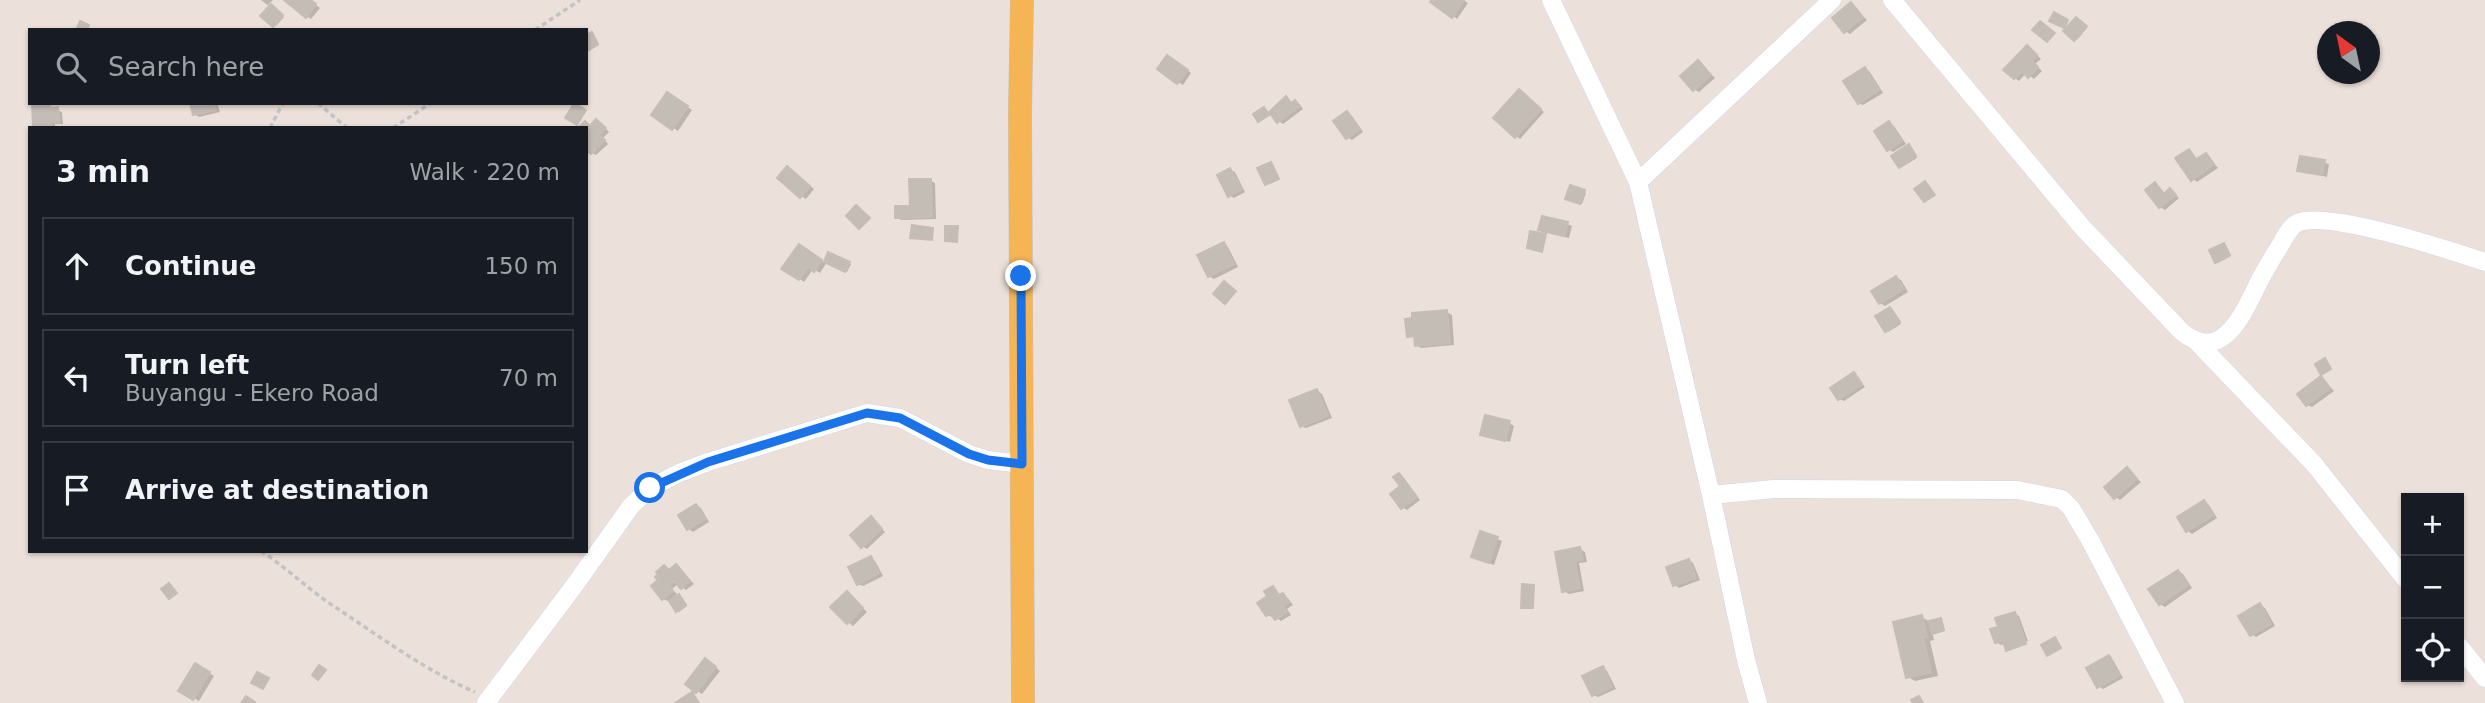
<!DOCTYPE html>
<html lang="en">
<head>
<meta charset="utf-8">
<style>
  :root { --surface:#171b24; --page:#242831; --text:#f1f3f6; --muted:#9ea1a6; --line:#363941 }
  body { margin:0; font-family:"DejaVu Sans",sans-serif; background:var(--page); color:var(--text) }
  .controls { position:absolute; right:21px; bottom:21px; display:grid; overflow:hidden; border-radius:0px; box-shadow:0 2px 5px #0004 }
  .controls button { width:63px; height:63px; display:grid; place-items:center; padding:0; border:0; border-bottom:2px solid var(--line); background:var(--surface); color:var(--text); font:35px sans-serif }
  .compass { position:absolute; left:2317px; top:21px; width:63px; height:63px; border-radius:50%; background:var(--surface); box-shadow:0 2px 5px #0004; rotate:327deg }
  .stop { position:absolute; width:21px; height:21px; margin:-16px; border:5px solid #1a73e8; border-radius:50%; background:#fff }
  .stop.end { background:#1a73e8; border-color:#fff; box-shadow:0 2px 7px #0008 }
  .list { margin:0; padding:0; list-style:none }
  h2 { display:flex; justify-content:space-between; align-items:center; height:91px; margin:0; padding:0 28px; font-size:30px }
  h2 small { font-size:23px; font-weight:400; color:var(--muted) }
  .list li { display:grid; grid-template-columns:46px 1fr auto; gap:21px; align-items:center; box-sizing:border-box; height:98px; margin:0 14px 14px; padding:0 14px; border:2px solid var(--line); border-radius:0px }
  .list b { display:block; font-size:26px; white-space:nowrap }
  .list p { margin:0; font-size:23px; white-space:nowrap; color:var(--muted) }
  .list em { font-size:23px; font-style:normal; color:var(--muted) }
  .icon { flex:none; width:38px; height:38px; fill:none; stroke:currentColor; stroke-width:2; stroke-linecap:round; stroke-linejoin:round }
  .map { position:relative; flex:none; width:2485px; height:703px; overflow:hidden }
  .search { position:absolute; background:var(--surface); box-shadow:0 2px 5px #0004; left:28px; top:28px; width:560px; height:77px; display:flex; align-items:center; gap:18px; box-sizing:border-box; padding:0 24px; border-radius:0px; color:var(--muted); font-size:26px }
  .panel { position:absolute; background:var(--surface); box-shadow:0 2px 5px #0004; left:28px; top:126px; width:560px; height:427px; border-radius:0px }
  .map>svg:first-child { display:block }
  .shadow { fill:#0003 }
  .building { fill:#c4bdb6; stroke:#c7bdb4; stroke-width:2 }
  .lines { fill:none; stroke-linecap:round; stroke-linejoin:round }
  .minor-casing { stroke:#cfd6e3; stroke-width:19 }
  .major-casing { stroke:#c3c3c3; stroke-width:24 }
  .path { stroke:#c3c3c3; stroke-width:3.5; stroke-dasharray:5 3.5; stroke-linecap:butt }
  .minor { stroke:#fff; stroke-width:18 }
  .major { stroke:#f6b555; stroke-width:23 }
  .route { stroke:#1a73e8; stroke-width:9 }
</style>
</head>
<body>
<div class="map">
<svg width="2485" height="703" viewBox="0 0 2485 703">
  <rect width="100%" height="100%" fill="#ece1da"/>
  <path class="shadow" d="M 261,0 L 273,0 L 268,5 L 284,17 L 276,26 L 270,7 Z
    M 310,0 L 320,8 L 311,19 L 307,16 Z
    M 1434,0 L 1463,0 L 1468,3 L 1457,19 Z
    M 1852,5 L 1867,20 L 1850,34 L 1845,31 Z
    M 2076,19 L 2087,28 L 2077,40 L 2066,31 Z
    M 593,35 L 599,45 L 586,53 L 586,37 Z
    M 2032,50 L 2041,59 L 2035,64 L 2042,71 L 2034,79 L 2026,73 L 2019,81 L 2015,78 Z
    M 1172,59 L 1191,73 L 1183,85 L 1178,82 Z
    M 1698,62 L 1715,78 L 1699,92 L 1694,89 Z
    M 1865,69 L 1870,72 L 1883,93 L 1863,105 L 1859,103 Z
    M 668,94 L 692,110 L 678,131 L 654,115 Z
    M 1524,94 L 1544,112 L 1520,139 L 1516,136 Z
    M 1286,98 L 1293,103 L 1295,102 L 1300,105 L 1303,109 L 1283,124 L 1279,121 Z
    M 192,103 L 217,103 L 220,112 L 199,117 L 194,114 Z
    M 49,104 L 54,109 L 62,112 L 63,124 L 55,124 L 55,128 L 35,128 Z
    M 1347,113 L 1352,116 L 1363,132 L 1352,140 L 1347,137 Z
    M 1889,123 L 1894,126 L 1906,144 L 1893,152 L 1888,149 Z
    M 601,124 L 609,132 L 603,138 L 608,144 L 596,155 L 592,153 L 591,127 Z
    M 1911,147 L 1917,158 L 1902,167 L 1900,166 Z
    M 2189,151 L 2198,160 L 2206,155 L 2218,168 L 2197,182 L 2193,179 Z
    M 2301,158 L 2329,164 L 2327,177 L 2299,170 Z
    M 1230,170 L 1235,172 L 1245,192 L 1234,198 L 1229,195 Z
    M 792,171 L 814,189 L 806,199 L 801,196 Z
    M 931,181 L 935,183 L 936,219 L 901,220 L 897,217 L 912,208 Z
    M 2155,184 L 2166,194 L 2171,191 L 2179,198 L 2165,210 L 2160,207 Z
    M 1571,187 L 1586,193 L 1582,204 L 1567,198 Z
    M 1567,224 L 1572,226 L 1569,238 L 1545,232 Z
    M 1224,244 L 1228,247 L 1238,267 L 1214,279 L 1209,276 Z
    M 2224,245 L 2231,256 L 2218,263 L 2216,262 Z
    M 799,246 L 825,263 L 829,254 L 851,264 L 847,272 L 827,262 L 820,273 L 813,269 L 804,282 L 784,268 Z
    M 1896,278 L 1901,280 L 1908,292 L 1885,306 L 1880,303 Z
    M 1891,310 L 1901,324 L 1888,332 L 1886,331 Z
    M 1447,312 L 1452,315 L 1454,345 L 1421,348 L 1416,345 L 1416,338 L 1408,336 Z
    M 1854,374 L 1865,387 L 1844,401 L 1839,399 Z
    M 2322,378 L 2334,391 L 2312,407 L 2307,405 Z
    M 1317,391 L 1322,394 L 1332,418 L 1306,428 L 1301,426 Z
    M 1509,423 L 1514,426 L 1510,442 L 1482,434 Z
    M 2127,469 L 2141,482 L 2120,500 L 2116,497 Z
    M 1399,475 L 1404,478 L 1420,500 L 1407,510 L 1402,507 L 1402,487 Z
    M 2204,502 L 2209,505 L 2217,518 L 2192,534 L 2188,531 Z
    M 696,506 L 701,508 L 709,522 L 693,532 L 689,529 L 680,516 Z
    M 871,518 L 885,532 L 867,549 L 862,546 Z
    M 1481,533 L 1502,541 L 1494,565 L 1478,559 Z
    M 1580,549 L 1585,552 L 1587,562 L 1579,563 L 1584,591 L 1569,594 L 1564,591 L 1557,554 Z
    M 871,558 L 875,561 L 883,576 L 863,586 L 858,584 Z
    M 1689,560 L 1693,563 L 1700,580 L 1679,588 L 1675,585 Z
    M 676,566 L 694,584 L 686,590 L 678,584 L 672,589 L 677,594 L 670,600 L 672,602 L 681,597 L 687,606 L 679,612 L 670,600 L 668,601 L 663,599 L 661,580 L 664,567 L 670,571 Z
    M 2178,572 L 2183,574 L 2192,588 L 2165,607 L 2160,604 Z
    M 1534,587 L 1534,608 L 1524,608 Z
    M 1273,588 L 1281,596 L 1288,598 L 1293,605 L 1287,609 L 1291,615 L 1281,621 L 1274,616 L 1272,617 L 1267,615 Z
    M 847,593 L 867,612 L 853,626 L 832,607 Z
    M 2260,605 L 2265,608 L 2275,626 L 2256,637 L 2251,634 Z
    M 2015,614 L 2019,616 L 2028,641 L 2009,648 L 2009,650 L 2006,643 L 2001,645 L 1996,642 L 2000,628 Z
    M 1922,617 L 1930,622 L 1942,621 L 1945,631 L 1935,634 L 1932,631 L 1934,640 L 1930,641 L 1938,676 L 1915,681 L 1908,677 Z
    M 2109,657 L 2113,660 L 2123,678 L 2103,689 L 2099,686 Z
    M 710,663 L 720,671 L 702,694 L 687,684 Z
    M 196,665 L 214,676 L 199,701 L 181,690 Z
    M 1603,668 L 1607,671 L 1616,689 L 1598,697 L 1593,695 Z"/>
  <path class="building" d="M 284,0 L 311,0 L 316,4 L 306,18 Z
    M 1432,0 L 1464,0 L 1452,18 L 1430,2 Z
    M 1851,2 L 1863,17 L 1844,33 L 1832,18 Z
    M 271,4 L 283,15 L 273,27 L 260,16 Z
    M 2054,12 L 2068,20 L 2064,28 L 2049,21 Z
    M 2076,17 L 2087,26 L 2074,41 L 2063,31 Z
    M 80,21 L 89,25 L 87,30 L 76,30 Z
    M 2040,21 L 2055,33 L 2047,42 L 2032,30 Z
    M 592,32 L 598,44 L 586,51 L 586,35 Z
    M 2027,45 L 2037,55 L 2032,61 L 2038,67 L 2028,78 L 2022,71 L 2014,79 L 2003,70 Z
    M 1167,55 L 1188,70 L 1177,84 L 1157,69 Z
    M 1698,60 L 1711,75 L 1693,91 L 1680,76 Z
    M 1865,67 L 1879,90 L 1858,104 L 1843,81 Z
    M 1519,89 L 1541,109 L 1515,138 L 1493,118 Z
    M 667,92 L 688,106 L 672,130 L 651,115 Z
    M 1286,96 L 1291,103 L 1295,100 L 1300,106 L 1277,123 L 1269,112 Z
    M 32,103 L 49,103 L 49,108 L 58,107 L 59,122 L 51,122 L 51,128 L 33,128 Z
    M 190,103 L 214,103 L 216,110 L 193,115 Z
    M 574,103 L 586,110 L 577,125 L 565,118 Z
    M 1264,107 L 1269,115 L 1258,122 L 1253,114 Z
    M 1347,111 L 1360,129 L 1346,139 L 1333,121 Z
    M 596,119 L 606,128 L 599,135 L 605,140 L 591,154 L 586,150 L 586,128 L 578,128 L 585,121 L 590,126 Z
    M 1889,121 L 1902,141 L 1887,151 L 1874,131 Z
    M 1909,144 L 1916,156 L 1899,168 L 1891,156 Z
    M 2189,149 L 2196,159 L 2206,153 L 2214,164 L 2191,181 L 2175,158 Z
    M 2300,156 L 2325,160 L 2322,175 L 2297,171 Z
    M 1271,162 L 1279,179 L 1265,185 L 1257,168 Z
    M 787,166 L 810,186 L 800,198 L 777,178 Z
    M 1230,168 L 1242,189 L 1228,197 L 1217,175 Z
    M 909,179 L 931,179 L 932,217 L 895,218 L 895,206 L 910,206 Z
    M 1925,181 L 1935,195 L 1924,202 L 1914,189 Z
    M 2155,182 L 2164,194 L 2170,188 L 2176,195 L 2159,208 L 2145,190 Z
    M 1570,185 L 1585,190 L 1580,204 L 1565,199 Z
    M 856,205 L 870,218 L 859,229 L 846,216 Z
    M 1542,216 L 1568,222 L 1564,236 L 1538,230 Z
    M 912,225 L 933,228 L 932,240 L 910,238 Z
    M 945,226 L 958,226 L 957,242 L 945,241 Z
    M 1530,231 L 1546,234 L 1542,252 L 1527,248 Z
    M 1224,242 L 1234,264 L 1208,277 L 1197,255 Z
    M 2224,243 L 2230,255 L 2215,263 L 2209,250 Z
    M 799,244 L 822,260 L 814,272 L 808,267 L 799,280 L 781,269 Z
    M 828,252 L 850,262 L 845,272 L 824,262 Z
    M 1896,276 L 1904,289 L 1879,304 L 1871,291 Z
    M 1224,281 L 1236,291 L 1225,304 L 1213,294 Z
    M 1890,307 L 1900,322 L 1885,332 L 1875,316 Z
    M 1447,310 L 1450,343 L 1415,346 L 1414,336 L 1407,337 L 1405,319 L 1412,318 L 1412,313 Z
    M 2325,358 L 2331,369 L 2321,375 L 2315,364 Z
    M 1854,372 L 1862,384 L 1838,400 L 1830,388 Z
    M 2321,376 L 2330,388 L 2306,406 L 2297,394 Z
    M 1317,389 L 1328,416 L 1300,427 L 1289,400 Z
    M 1485,415 L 1510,421 L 1505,441 L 1480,435 Z
    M 2127,467 L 2137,479 L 2114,499 L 2104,487 Z
    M 1399,473 L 1417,497 L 1401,509 L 1390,494 L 1400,486 L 1393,477 Z
    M 2204,500 L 2214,515 L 2186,532 L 2177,517 Z
    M 696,504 L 706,519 L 687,530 L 678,515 Z
    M 871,516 L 882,529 L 861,548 L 850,535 Z
    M 1480,531 L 1498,537 L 1489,563 L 1471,557 Z
    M 1580,547 L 1583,560 L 1575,561 L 1580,588 L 1562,592 L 1555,552 Z
    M 871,556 L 879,573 L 857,585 L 848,567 Z
    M 1689,559 L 1696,578 L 1673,586 L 1666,567 Z
    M 676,564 L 690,581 L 681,589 L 674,581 L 669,585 L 673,591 L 662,600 L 651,586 L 658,580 L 655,577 L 658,574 L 656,572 L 664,565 L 669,570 Z
    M 2178,570 L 2188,585 L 2159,605 L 2148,589 Z
    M 169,583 L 177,593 L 169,599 L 161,589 Z
    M 1522,584 L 1534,585 L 1533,608 L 1521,608 Z
    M 1273,586 L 1279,595 L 1283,593 L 1289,602 L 1283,606 L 1287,612 L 1275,620 L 1270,613 L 1266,616 L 1257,603 L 1267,596 L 1264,591 Z
    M 847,591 L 863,608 L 847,624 L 830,607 Z
    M 679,594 L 686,605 L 676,612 L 669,601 Z
    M 2260,603 L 2271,624 L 2250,636 L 2238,616 Z
    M 2015,612 L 2026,644 L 2006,651 L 2003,641 L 1995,643 L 1990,629 L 1998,627 L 1995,618 Z
    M 1922,615 L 1927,637 L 1923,637 L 1931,672 L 1906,678 L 1893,622 Z
    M 1941,618 L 1944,630 L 1932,634 L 1929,621 Z
    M 2055,637 L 2061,648 L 2047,656 L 2041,645 Z
    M 2109,655 L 2120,675 L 2097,688 L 2086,668 Z
    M 705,658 L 716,667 L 696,693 L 685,684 Z
    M 195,663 L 210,672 L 193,700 L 178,691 Z
    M 319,665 L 326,670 L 318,680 L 312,675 Z
    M 1603,666 L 1612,687 L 1592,696 L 1582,676 Z
    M 257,672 L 269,678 L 263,689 L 251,683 Z
    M 692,692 L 699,703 L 675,703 Z
    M 246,696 L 255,702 L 255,703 L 241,703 Z
    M 1919,696 L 1923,703 L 1913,703 L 1911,700 Z"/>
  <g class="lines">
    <g class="minor-casing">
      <path id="minor" d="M 1551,0 L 1638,182 L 1711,495 L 1746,660 L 1758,703
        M 1892,0 L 2083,228 L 2182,332 C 2225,367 2246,306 2262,276 C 2268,265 2274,255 2281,244 C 2285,237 2290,227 2297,223 C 2326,209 2452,251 2485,262
        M 1638,182 L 1832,0
        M 2197,342 L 2314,464 L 2406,580
        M 1711,495 L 1774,489 L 2017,490 L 2062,499 L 2071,508 L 2090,540 L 2175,703
        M 2459,646 L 2485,678
        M 486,703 L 574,586 L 631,506 L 650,488 L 679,473 L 708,462 L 867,413 L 900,418 L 969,454 L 988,460 L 1022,464"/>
    </g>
    <g class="major-casing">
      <path id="major" d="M 1022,0 L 1020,112 L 1023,703"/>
    </g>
    <path class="path" d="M 535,30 L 580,0
      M 318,103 L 347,128
      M 270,128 L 283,103
      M 393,128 L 431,103
      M 261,551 C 287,568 309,590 335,607 C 379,636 426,671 475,692"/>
    <use href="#minor" class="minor"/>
    <use href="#major" class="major"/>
  </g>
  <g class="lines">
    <path class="route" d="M 650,488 L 708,462 L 867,413 L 900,418 L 969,454 L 988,460 L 1022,464 L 1021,276"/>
  </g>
</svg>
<div class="controls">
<button>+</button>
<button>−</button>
<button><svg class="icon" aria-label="locate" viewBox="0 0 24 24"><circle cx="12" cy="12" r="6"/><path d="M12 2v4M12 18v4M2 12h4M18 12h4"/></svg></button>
</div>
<svg class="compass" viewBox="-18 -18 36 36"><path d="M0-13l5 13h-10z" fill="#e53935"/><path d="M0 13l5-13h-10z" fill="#9ea1a6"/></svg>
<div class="stop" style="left:650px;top:488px"></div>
<div class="stop end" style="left:1021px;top:276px"></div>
<div class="search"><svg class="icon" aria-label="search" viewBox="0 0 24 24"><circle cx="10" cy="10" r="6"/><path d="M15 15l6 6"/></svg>Search here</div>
<section class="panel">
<h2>3 min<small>Walk · 220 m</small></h2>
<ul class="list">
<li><svg class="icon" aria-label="ahead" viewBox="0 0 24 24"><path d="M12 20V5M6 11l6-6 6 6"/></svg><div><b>Continue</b></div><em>150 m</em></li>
<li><svg class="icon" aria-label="left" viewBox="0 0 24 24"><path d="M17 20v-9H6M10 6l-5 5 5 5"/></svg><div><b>Turn left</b><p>Buyangu - Ekero Road</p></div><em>70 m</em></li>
<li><svg class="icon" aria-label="arrive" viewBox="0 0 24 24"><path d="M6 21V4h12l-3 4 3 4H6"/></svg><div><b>Arrive at destination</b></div></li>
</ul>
</section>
</div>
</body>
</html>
